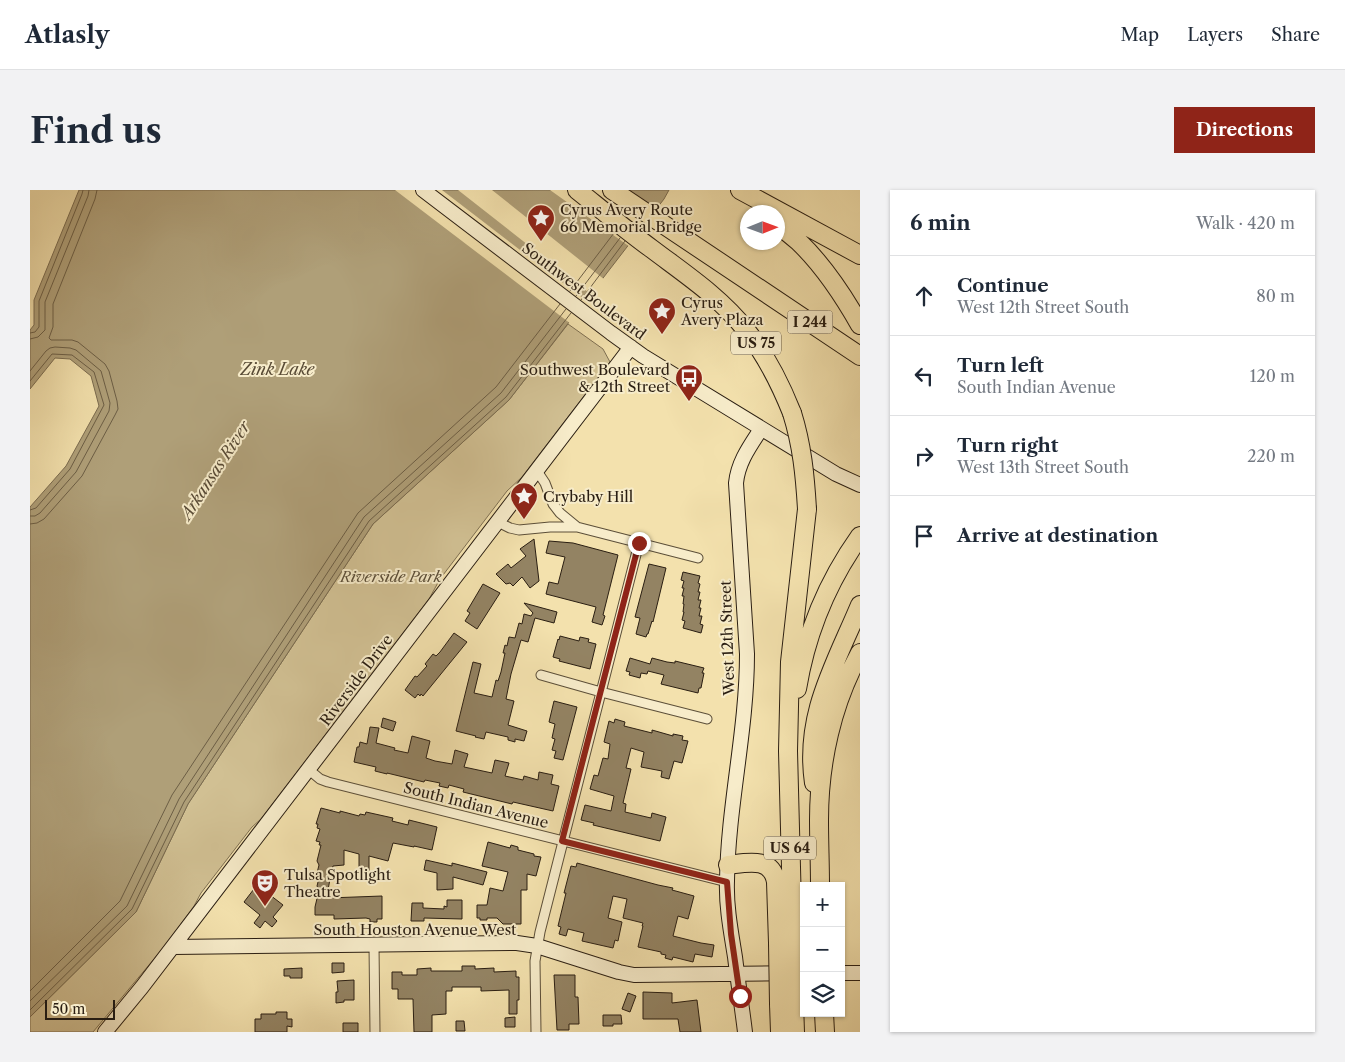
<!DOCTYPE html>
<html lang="en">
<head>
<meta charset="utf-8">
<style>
  :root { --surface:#fff; --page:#f2f2f3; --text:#1f2937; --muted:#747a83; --line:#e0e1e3; --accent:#8f2418 }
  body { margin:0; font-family:"Libre Caslon Text",serif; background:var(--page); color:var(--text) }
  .controls { position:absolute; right:15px; bottom:15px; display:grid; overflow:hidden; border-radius:0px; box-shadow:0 1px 4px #0004 }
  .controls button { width:45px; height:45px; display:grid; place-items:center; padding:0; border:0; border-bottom:1px solid var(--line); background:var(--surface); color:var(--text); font:25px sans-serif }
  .compass { position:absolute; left:710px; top:15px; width:45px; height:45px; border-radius:50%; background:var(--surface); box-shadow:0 1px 4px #0004; rotate:89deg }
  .scale { position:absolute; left:15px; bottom:12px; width:70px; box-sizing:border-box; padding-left:5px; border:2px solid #2a1e12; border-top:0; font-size:14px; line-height:18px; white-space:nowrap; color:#2a1e12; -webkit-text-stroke:4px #f7ecca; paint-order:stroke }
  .stop { position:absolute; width:15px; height:15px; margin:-11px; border:4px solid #8f2418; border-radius:50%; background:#fff }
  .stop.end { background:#8f2418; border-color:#fff; box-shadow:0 1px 5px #0008 }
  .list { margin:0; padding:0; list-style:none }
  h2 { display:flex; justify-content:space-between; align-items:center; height:65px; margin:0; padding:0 20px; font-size:21px }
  h2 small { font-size:16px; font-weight:400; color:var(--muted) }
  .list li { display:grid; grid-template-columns:32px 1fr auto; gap:15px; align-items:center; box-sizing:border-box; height:80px; padding:0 20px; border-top:1px solid var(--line) }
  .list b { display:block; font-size:19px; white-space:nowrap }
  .list p { margin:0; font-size:16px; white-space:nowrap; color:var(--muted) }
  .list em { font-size:16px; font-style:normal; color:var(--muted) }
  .icon { flex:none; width:28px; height:28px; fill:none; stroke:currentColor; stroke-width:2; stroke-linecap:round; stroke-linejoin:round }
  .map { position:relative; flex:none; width:830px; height:842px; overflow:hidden; border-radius:0px }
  header { display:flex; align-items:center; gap:30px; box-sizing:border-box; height:70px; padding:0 25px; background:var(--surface); border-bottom:1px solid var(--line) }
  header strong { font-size:24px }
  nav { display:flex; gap:28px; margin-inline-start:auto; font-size:18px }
  .intro { display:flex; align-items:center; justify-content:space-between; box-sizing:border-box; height:120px; padding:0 30px }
  h1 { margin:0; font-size:35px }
  .button { padding:12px 22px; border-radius:0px; background:var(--accent); color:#fff; font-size:18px; font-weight:700 }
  main { display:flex; gap:30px; padding:0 30px }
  aside { flex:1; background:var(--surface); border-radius:0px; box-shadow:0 1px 4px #0004 }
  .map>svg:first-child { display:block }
  .green { fill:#d1c093; stroke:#7e6f52 }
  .water { fill:#af9f78; stroke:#7a6b4f }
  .pier { fill:#f3e1ad }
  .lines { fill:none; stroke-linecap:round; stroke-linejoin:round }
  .shore { stroke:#6c5e45; stroke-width:1 }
  .building { fill:#938363; stroke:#2a1e12 }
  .street-casing { stroke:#5c4f39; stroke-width:11 }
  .secondary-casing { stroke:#2a1e12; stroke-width:16 }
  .highway-casing { stroke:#2a1e12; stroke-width:20 }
  .street { stroke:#f7ecca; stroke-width:9 }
  .secondary { stroke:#f7ecca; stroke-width:14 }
  .highway { stroke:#f3e1ad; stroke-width:18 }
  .highway-bridge-casing { stroke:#2a1e12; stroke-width:20; stroke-linecap:butt }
  .highway-bridge { stroke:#f3e1ad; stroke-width:18 }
  .route { stroke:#8f2418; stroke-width:6 }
  .labels { text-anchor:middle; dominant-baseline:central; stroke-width:4; stroke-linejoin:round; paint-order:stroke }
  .shield { fill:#f7ecca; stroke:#685c49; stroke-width:1 }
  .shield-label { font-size:14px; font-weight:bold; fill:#2a1e12 }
  .poi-label { font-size:15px; fill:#2a1e12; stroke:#f7ecca; text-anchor:start }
  .street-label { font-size:15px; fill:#2a1e12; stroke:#f7ecca }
  .park-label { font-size:15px; font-style:italic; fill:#5c4f39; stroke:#f7ecca }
  .water-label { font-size:16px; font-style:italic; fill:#594b36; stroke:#f7ecca }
</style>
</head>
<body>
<header>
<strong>Atlasly</strong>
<nav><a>Map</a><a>Layers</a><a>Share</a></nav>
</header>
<div class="intro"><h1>Find us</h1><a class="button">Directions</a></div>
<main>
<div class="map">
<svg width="830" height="842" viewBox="0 0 830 842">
  <rect width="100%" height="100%" fill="#f3e1ad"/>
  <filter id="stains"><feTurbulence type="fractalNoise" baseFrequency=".004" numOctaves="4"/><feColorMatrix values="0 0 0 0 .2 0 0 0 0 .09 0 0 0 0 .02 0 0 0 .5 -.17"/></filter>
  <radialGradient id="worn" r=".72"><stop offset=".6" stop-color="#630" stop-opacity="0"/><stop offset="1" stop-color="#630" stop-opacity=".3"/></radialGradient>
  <path class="green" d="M 538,134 L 573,159 L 580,172 L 492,287 L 477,301 L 410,389 L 399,409 L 231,629 L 222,637 L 171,703 L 164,716 L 134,757 L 63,842 L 0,842 L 0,827 L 106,722 L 158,614 L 343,334 L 479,210 Z"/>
  <path class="water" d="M 49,0 L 639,0 L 634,9 L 479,210 L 343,334 L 158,614 L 106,722 L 0,827 L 0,317 L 36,276 L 69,216 L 61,186 L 40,169 L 25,168 L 0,199 L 0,140 L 4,135 L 4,110 Z"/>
  <path class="pier" d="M 365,0 L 412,0 L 558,112 L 541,134 Z
    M 428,0 L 462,0 L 575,90 L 563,106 Z
    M 520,0 L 593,0 L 627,23 L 600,57 Z"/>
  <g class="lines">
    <path class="shore" d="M 540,101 L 584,43
      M 546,106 L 590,48
      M 551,110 L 595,51
      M 0,143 L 5,142 L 9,137 L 9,111 L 52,4 L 53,0
      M 0,149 L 8,147 L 15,140 L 15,112 L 58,6 L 59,0
      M 0,181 L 16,161 L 20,158 L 25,157 L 40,158 L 46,160 L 71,181 L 80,213 L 79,221 L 46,282 L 10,323 L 5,326 L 0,326
      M 0,191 L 22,164 L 42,165 L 64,182 L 74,215 L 40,279 L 6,318 L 0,320
      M 0,334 L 7,333 L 14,329 L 52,286 L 85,225 L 88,219 L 87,211 L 79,181 L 75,174 L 48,152 L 42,150 L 21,150 L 19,148 L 23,137 L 23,114 L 65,9 L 67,0
      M 0,801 L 90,711 L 142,605 L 328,323 L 466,197 L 530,114
      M 0,811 L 97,716 L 149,609 L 334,327 L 471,203 L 536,119
      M 0,820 L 102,719 L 154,612 L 339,331 L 476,207 L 541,123"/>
  </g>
  <path class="building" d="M 504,349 L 509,391 L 500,398 L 492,387 L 483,396 L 480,393 L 476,394 L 466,384 L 478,374 L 481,378 L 496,366 L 490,359 Z
    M 519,351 L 543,353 L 588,365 L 573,425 L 575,426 L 572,435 L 562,432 L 566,417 L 516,404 L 519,392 L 528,394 L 535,367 L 516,363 Z
    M 619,374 L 636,378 L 623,432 L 622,431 L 618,444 L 617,444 L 616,447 L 606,444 L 610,428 L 605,427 Z
    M 653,382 L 670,386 L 668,393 L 670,394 L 668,402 L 670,402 L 668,410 L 671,410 L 669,418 L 671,418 L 669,426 L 672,426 L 670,434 L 673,435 L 671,443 L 653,438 L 655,431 L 652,430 L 654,422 L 653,422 L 654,414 L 653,414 L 654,406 L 652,406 L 654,398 L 652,398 L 654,391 L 651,390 Z
    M 453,394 L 470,403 L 447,439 L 435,431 L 440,423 L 437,421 Z
    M 494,413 L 527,422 L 524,433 L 505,428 L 498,452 L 491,450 L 481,484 L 476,509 L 484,511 L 478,535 L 497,541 L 494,551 L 485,549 L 485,552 L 478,550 L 478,547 L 456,542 L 454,549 L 445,547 L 446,546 L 426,541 L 443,472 L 451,474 L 444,503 L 462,507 L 466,490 L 468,491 L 471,482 L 475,463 L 473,463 L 475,455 L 477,456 L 479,447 L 485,448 L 489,433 L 492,434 L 494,424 L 501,426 L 503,423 Z
    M 424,443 L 437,452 L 393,506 L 391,504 L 390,506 L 388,504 L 385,508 L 375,500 L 385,486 L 387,487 L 397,476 L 395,474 L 403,464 L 406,466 L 410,462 Z
    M 530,446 L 549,451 L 550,447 L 559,449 L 558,452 L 566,454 L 560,479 L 529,471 L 530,469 L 523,467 L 528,449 L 529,450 Z
    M 600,468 L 620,474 L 622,468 L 637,472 L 645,473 L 645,471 L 674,478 L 672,483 L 674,483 L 671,498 L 669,498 L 668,503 L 631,494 L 634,485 L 618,481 L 617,484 L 611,483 L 610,488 L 599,485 L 600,482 L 596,481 Z
    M 524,511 L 547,517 L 533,570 L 524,568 L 526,561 L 522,560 L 525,549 L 522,548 L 525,534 L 519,532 Z
    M 353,528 L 366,532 L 363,541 L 351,537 Z
    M 585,529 L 595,532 L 594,536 L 622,543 L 622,540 L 643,546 L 643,544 L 653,546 L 652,550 L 658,551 L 652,573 L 644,571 L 639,589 L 631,587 L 632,581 L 611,577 L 614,562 L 601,558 L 596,578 L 601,579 L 593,613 L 596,614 L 595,622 L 621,628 L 622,623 L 636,627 L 630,651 L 563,635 L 564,633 L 551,630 L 555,615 L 581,621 L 584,606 L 560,599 L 564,585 L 568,586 L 573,568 L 578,569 L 580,554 L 574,552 L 579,531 L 584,533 Z
    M 340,537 L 349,538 L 346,553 L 365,558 L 364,560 L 378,563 L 382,546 L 400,551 L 396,568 L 405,571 L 422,574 L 425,560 L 438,564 L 434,577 L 462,583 L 465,570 L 479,573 L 475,586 L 493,590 L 494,586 L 508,590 L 509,582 L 523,585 L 521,594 L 529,596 L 523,621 L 483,612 L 482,614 L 433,602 L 434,599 L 419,595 L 418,598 L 409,596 L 410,593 L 395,590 L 394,592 L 357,583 L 357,584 L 345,581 L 346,577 L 324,572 L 327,557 L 329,557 L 330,552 L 337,554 Z
    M 291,618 L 310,623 L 310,621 L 329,626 L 330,624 L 335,625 L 336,622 L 363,628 L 362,631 L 378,635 L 379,630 L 407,637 L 402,660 L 384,656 L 384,657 L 363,653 L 358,671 L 339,666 L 339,684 L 329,684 L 329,664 L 314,660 L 314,675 L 303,676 L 299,688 L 300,689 L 298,700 L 300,701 L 298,708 L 352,706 L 352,729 L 347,729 L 347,732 L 340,732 L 340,729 L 336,728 L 304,729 L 304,725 L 285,725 L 285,717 L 289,700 L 287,696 L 289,688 L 287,683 L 289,675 L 287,671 L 291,655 L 289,655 L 290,652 L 286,651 L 290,639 L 287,638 L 288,634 L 286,634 Z
    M 458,652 L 480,658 L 481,655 L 488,657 L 488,660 L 504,664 L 504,666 L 511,667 L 506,686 L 497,684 L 497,700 L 491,700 L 491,734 L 473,734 L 467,728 L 457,728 L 457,730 L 450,730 L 450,728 L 447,728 L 447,715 L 457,715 L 460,698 L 473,701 L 478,682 L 452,676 Z
    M 396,670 L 422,676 L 422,673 L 457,682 L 453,695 L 423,687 L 423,699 L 407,700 L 407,683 L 394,680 Z
    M 547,673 L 628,695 L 643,698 L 642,700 L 664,706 L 658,729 L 648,726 L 643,746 L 671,753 L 684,755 L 682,767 L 665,764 L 663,772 L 643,767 L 642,770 L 635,768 L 636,765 L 631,764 L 631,762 L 608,757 L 613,736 L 612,736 L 613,733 L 593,728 L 597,709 L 583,706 L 578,728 L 592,732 L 588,751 L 585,750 L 583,758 L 552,751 L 554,743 L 538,739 L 536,746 L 529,744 L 531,737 L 528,736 L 536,703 L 534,703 L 541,676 L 546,677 Z
    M 227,695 L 253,715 L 243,727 L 247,731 L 242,737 L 235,731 L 230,738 L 224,733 L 230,725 L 214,712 Z
    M 417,710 L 432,710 L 432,729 L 394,728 L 394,731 L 381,731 L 382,713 L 393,713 L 393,718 L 414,719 L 414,716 L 417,717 Z
    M 302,773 L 314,773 L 314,782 L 302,783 Z
    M 432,776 L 445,776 L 445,779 L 464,778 L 464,782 L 486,781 L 486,787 L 489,787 L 489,810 L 487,810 L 487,824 L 479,824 L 479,800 L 451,801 L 451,797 L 422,797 L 422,801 L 416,801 L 416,824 L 402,825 L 402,842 L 384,842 L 383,809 L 368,809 L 368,799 L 362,799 L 362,782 L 372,782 L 372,785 L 387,785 L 387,779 L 401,778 L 401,781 L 432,781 Z
    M 272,778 L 272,788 L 260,788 L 260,786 L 254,786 L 254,779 Z
    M 524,785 L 545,785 L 545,807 L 548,807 L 549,834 L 539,834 L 539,840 L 527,840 Z
    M 324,790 L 324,810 L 314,810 L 314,812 L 306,813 L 306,802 L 308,802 L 307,791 Z
    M 613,802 L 642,803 L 642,813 L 667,810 L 671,842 L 650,842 L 648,829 L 613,829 Z
    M 598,803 L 606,806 L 600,822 L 592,819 Z
    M 246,822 L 257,822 L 257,829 L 262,829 L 262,837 L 257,836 L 257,842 L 225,842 L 225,829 L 231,829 L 231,824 L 246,824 Z
    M 573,825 L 591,825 L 592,834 L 583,834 L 583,836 L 573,836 Z
    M 485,827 L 485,837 L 475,837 L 475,828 Z
    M 426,831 L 434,831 L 435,841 L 426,841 Z
    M 313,833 L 328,833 L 328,842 L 313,842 Z"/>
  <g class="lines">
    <g class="street-casing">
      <path id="street" d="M 507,281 L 515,293 L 523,314 L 530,323 L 547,337
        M 468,332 L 480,338 L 489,340 L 520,337 L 547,337 L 668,368
        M 511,485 L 571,502 L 677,529
        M 278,579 L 290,589 L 298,592 L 697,692
        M 344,755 L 345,842
        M 506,842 L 505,771 L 510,742 L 609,353"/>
    </g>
    <g class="secondary-casing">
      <path id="secondary" d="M 393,0 L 581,143 L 613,166 L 806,284 L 830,295
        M 143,757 L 487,753 L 507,756 L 589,782 L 604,785 L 774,783
        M 811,783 L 830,783
        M 75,842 L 112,797 L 601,157
        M 715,842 C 712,817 708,792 705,767 C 701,742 696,716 697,691 C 698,615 717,540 717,464 L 706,293 C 708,272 720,256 731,239"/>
    </g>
    <g class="highway-casing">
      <path id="highway" d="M 547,0 C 572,20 596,40 622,59 C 655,84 690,107 716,140 C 736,165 750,193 762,223
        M 582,0 L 830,166
        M 710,0 L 830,65
        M 748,35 C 755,40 762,46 769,52 C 794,76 813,105 830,135
        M 767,499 C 776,444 798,391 830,346
        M 784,593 C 774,525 805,475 830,415
        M 698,675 C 716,673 742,666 746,692 L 748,753
        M 790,696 C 790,674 789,652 789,630 C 789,573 802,513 830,463
        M 763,755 L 758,561 L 760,472 L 777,319
        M 764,813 L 765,842
        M 749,814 L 750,842
        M 794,823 L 795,842"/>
    </g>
    <use href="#street" class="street"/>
    <use href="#secondary" class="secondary"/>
    <use href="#highway" class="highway"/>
    <g class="highway-bridge-casing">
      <path id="highway-bridge" d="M 762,223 C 772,255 775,285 777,319
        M 748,753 L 749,814
        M 763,755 L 764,813"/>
    </g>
    <use href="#highway-bridge" class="highway-bridge"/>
  </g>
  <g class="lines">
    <path class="route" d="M 609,353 L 532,651 L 697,692 L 701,744 L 710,806"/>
  </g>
  <defs>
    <g id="sight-pin" transform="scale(1.4375)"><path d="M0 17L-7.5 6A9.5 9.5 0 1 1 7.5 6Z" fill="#8f2418" stroke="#f7ecca"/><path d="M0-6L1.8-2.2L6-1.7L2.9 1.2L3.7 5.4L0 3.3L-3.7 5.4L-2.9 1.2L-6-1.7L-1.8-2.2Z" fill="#fff"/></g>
    <g id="bus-pin" transform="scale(1.4375)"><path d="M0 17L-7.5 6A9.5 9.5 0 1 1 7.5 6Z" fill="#8f2418" stroke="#f7ecca"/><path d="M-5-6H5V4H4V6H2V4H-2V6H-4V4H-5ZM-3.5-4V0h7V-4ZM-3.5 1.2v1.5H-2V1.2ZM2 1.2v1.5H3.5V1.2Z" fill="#fff"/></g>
    <g id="theatre-pin" transform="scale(1.4375)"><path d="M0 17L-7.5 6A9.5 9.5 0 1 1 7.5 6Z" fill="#8f2418" stroke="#f7ecca"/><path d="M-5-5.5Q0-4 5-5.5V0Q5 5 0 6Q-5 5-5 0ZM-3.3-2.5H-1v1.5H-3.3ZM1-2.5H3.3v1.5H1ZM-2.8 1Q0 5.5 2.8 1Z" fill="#fff"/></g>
  </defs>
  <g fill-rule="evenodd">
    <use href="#sight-pin" x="511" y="28"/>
    <use href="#sight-pin" x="632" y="121"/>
    <use href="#bus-pin" x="659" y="188"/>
    <use href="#sight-pin" x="494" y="306"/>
    <use href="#theatre-pin" x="235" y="693"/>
  </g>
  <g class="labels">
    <g class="shield">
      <rect x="757.5" y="120.5" width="45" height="23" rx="4"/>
      <rect x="701" y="141.5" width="50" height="23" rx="4"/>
      <rect x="734" y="646.5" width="52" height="23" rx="4"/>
    </g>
    <g class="shield-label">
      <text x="780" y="132">I 244</text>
      <text x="726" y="153">US 75</text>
      <text x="760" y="658">US 64</text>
    </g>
    <g class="poi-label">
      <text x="530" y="19">Cyrus Avery Route<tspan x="530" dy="17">66 Memorial Bridge</tspan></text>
      <text x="651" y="112">Cyrus<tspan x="651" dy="17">Avery Plaza</tspan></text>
      <text x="640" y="179" text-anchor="end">Southwest Boulevard<tspan x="640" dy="17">&amp; 12th Street</tspan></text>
      <text x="513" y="306">Crybaby Hill</text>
      <text x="254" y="684">Tulsa Spotlight<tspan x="254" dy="17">Theatre</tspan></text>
    </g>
    <g class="street-label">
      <text transform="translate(554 101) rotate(37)">Southwest Boulevard</text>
      <text transform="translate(697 448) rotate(-92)">West 12th Street</text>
      <text transform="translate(326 490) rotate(-53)">Riverside Drive</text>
      <text transform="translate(446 615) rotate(14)">South Indian Avenue</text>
      <text x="385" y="739">South Houston Avenue West</text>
    </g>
    <g class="park-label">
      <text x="361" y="386">Riverside Park</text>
    </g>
    <g class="water-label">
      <text x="247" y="179">Zink Lake</text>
      <text transform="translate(185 280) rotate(-57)">Arkansas River</text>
    </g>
  </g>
  <rect width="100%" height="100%" filter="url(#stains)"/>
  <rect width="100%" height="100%" fill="url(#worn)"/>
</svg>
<div class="controls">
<button>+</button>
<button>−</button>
<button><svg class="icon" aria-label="layers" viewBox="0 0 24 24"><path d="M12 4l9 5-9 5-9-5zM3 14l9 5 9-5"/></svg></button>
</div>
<svg class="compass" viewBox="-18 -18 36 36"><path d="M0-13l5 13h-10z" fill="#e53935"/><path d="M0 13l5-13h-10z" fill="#747a83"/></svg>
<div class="scale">50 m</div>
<div class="stop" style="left:710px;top:806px"></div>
<div class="stop end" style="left:609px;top:353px"></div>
</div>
<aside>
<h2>6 min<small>Walk · 420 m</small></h2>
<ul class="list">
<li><svg class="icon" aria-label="ahead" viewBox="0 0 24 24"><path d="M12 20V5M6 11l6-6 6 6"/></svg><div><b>Continue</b><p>West 12th Street South</p></div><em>80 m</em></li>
<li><svg class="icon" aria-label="left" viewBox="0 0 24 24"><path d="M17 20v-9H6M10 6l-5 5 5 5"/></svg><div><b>Turn left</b><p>South Indian Avenue</p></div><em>120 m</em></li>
<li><svg class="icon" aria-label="right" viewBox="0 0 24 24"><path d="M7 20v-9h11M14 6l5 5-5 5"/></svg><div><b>Turn right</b><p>West 13th Street South</p></div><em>220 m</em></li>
<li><svg class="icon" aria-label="arrive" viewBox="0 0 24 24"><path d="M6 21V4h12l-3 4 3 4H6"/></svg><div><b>Arrive at destination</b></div></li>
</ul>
</aside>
</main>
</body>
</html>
